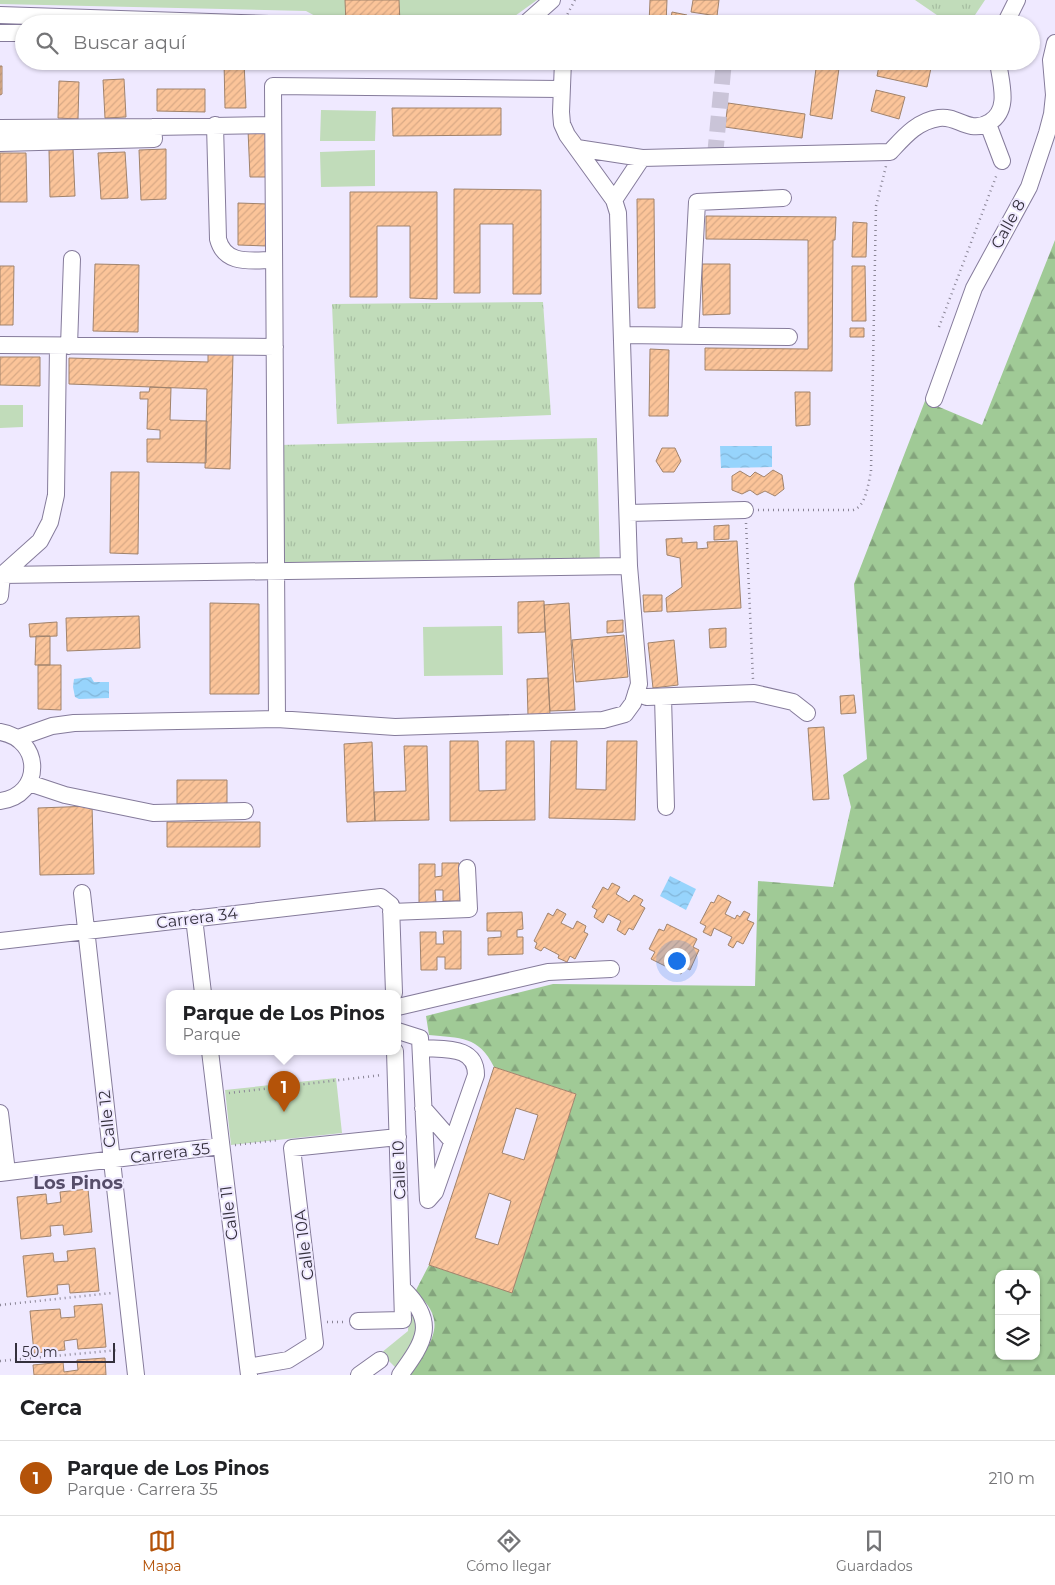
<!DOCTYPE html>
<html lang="es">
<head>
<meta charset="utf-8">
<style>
  :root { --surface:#fff; --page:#f2f2f2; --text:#202124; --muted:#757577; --line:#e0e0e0; --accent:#b45309 }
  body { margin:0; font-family:Montserrat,sans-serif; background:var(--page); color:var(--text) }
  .controls { position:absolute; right:15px; bottom:15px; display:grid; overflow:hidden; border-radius:10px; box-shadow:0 1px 4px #0004 }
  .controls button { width:45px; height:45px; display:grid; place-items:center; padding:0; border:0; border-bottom:1px solid var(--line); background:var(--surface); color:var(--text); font:25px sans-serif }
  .scale { position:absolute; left:15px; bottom:12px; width:100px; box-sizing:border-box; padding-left:5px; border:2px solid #34303d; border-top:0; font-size:14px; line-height:18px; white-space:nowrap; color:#34303d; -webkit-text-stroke:4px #efe9ff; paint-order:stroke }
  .you { position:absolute; left:676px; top:960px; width:18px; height:18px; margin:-12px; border:4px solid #fff; border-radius:50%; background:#1a73e8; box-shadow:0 0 0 8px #1a73e833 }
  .badge { display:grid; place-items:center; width:32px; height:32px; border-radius:50%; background:var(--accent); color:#fff; font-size:16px; font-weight:700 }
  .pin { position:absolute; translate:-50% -41px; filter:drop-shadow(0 1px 2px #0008) }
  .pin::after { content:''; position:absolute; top:26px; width:18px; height:15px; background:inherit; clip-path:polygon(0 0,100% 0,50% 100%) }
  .popup { position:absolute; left:166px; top:990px; width:235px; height:65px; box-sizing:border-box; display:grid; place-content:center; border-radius:10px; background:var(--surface); filter:drop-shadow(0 1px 4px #0005); font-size:16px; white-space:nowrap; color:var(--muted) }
  .popup b { font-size:19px; color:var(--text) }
  .popup::after { content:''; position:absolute; left:50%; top:100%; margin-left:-10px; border:10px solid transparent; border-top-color:var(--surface) }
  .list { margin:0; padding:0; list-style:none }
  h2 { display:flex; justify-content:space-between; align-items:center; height:65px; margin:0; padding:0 20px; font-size:21px }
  h2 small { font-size:16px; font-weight:400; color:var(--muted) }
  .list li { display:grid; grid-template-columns:32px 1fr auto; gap:15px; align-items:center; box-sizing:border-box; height:75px; padding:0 20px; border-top:1px solid var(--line) }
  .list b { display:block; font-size:19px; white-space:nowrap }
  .list p { margin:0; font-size:16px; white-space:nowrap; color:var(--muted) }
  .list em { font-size:16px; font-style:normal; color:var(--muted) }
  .icon { flex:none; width:28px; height:28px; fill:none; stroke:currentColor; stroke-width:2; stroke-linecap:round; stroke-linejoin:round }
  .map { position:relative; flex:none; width:1055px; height:1375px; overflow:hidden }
  .search { position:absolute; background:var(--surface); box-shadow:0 1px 4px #0004; left:15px; right:15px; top:15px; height:55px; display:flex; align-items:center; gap:12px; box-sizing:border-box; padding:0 18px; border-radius:28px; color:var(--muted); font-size:19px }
  .sheet { height:140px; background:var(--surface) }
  nav { display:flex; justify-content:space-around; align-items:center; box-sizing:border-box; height:70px; border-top:1px solid var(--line); background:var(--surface); font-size:14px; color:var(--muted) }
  nav a { display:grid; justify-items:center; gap:2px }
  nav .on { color:var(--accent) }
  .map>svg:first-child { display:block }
  .grass { fill:url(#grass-tufts) }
  .forest { fill:url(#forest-firs); fill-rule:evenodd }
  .park { fill:#c1dcba }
  .water { fill:url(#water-waves) }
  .building { fill:url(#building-hatch); stroke:#a1836c; fill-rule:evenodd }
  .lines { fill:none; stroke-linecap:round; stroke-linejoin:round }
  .minor-tunnel { stroke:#cac4d8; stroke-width:16; stroke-dasharray:16 8; stroke-linecap:butt }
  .minor-casing { stroke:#857b9b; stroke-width:18 }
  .path { stroke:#8a8596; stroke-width:2.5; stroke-dasharray:1 4; stroke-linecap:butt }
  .minor { stroke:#fff; stroke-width:16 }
  .labels { text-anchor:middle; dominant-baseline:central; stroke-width:4; stroke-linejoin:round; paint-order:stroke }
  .street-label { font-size:16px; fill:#34303d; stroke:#efe9ff }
  .neighbourhood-label { font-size:18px; font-weight:bold; fill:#564d6a; stroke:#efe9ff }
</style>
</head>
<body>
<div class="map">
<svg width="1055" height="1375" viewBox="0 0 1055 1375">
  <defs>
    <pattern id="grass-tufts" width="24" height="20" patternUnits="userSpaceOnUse" patternTransform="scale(1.25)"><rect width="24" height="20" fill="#c1dcba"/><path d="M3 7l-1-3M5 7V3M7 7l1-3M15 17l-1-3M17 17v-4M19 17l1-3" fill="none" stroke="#a6bda1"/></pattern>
    <pattern id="forest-firs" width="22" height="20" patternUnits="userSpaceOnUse" patternTransform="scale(1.25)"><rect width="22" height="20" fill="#a0ca96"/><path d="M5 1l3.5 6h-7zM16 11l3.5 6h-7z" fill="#83a47c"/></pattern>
    <pattern id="water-waves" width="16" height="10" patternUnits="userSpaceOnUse" patternTransform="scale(1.25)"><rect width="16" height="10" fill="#97d4fc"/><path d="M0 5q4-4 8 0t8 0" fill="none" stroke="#83b6d9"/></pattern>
    <pattern id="building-hatch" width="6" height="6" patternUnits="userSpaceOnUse" patternTransform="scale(1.25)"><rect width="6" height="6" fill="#fbc499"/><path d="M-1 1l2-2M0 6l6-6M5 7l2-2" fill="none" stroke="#d8a985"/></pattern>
  </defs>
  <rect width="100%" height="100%" fill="#efe9ff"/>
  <path class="grass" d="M 915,0 L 985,0 L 969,24 L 950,24 Z
    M 543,302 L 551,415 L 337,424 L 332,304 Z
    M 597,438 L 600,567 L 280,573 L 278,445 Z"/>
  <path class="forest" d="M 1055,240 L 1055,1375 L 409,1375 C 430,1344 451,1322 415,1292 L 429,1265 L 512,1292 L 576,1094 L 494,1067 C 479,1036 460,1038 429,1035 L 426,1016 L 553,984 L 755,986 L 758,881 L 833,887 L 851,807 L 843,775 L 867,759 L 854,584 L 925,401 L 982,425 ZM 999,1274 L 1036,1274 L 1036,1356 L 999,1356 Z"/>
  <path class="park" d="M 0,0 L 537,0 L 504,24 L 330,24 L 306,11 L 0,4 Z
    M 321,110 L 376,111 L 375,141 L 320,141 Z
    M 375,150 L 375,186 L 321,187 L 320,152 Z
    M 23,405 L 23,427 L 0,428 L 0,405 Z
    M 502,626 L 503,675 L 424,676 L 423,627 Z
    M 336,1078 L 342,1133 L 231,1145 L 225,1090 Z
    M 409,1307 L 413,1310 L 418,1335 L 396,1368 L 381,1353 L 408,1331 Z"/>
  <path class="water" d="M 720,446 L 772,446 L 772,467 L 721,468 Z
    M 91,677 L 94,682 L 109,682 L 109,698 L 79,699 L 75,697 L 73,687 L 74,679 Z
    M 670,876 L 696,889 L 686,910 L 660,896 Z"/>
  <path class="building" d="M 345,0 L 399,0 L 400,23 L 346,24 Z
    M 650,0 L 667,0 L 666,24 L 649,24 Z
    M 693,0 L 719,0 L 717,16 L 691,12 Z
    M 672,12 L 687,15 L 686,24 L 670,24 Z
    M 823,20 L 845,23 L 845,24 L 823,24 Z
    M 224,61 L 244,61 L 246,108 L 225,108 Z
    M 817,61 L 840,61 L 832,119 L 810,115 Z
    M 880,61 L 932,63 L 927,87 L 877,76 Z
    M 0,66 L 2,66 L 2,94 L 0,95 Z
    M 124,79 L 126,117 L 105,118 L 103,80 Z
    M 59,81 L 79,82 L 78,119 L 58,118 Z
    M 157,89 L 205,89 L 205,112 L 157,111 Z
    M 876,90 L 905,97 L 899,119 L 871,111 Z
    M 728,103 L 805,114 L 802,138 L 725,127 Z
    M 392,108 L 501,108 L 501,135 L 393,136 Z
    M 248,130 L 267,130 L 269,177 L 250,177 Z
    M 73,149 L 75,196 L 50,197 L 49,150 Z
    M 166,149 L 166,199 L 141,200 L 139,150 Z
    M 125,152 L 128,198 L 101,199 L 98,153 Z
    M 0,153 L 26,153 L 27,202 L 0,202 Z
    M 454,189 L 541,190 L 541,294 L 513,294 L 513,224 L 480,224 L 480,293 L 454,293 Z
    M 350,192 L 437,192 L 437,299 L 410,298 L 410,226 L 377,226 L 377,297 L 350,297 Z
    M 637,199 L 654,199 L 655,308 L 638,308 Z
    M 238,203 L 268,204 L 267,246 L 238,245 Z
    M 706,216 L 836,217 L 835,240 L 833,240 L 832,371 L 705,370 L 705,348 L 808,349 L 808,240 L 706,239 Z
    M 853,222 L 867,223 L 866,257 L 852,257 Z
    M 95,264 L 139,265 L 138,332 L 93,331 Z
    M 702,264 L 730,264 L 730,314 L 703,315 Z
    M 0,266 L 14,266 L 13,325 L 0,325 Z
    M 852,266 L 865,266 L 866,321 L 852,321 Z
    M 850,328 L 864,328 L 864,337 L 850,337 Z
    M 650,349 L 669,350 L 668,416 L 649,416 Z
    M 208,353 L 233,354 L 230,469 L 205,468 L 207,389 L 69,384 L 69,358 L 208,362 Z
    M 0,357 L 40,357 L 40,386 L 0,385 Z
    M 150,387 L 171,388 L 170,420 L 207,421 L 206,463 L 147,462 L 147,439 L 160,439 L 160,430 L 147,429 L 148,399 L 140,399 L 140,392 L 149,392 Z
    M 795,392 L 810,392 L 810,425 L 796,426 Z
    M 662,448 L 675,448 L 681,461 L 674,472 L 663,472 L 656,461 Z
    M 773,470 L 782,475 L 784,489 L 775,496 L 765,491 L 757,495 L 750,490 L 742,494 L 732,490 L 732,476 L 740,471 L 750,477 L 755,472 L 764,477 Z
    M 111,472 L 139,472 L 138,554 L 110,553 Z
    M 729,525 L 729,539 L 714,540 L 714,526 Z
    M 682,538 L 682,543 L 697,542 L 697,549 L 708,548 L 707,542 L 737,541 L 741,608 L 667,612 L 666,598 L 682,587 L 680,558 L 667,555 L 666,539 Z
    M 643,595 L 662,595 L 662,611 L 644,612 Z
    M 544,601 L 545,632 L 518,633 L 518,602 Z
    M 210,603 L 259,604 L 259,694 L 210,694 Z
    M 569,603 L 575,710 L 550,711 L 544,605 Z
    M 139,616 L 140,648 L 67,651 L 66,618 Z
    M 623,620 L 623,632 L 607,633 L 607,621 Z
    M 57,622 L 57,636 L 30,637 L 29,624 Z
    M 726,628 L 726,647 L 710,648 L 709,629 Z
    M 624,635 L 628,677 L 576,682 L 572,640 Z
    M 36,636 L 50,636 L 50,665 L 35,665 Z
    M 674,640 L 678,685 L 653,688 L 648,643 Z
    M 38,665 L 61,665 L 61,710 L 38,709 Z
    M 548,678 L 550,715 L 528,716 L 527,679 Z
    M 854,695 L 856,713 L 841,714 L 840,696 Z
    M 824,727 L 829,799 L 813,800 L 808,728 Z
    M 450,741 L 478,741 L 479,791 L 506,790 L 506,741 L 534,741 L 535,820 L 450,821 Z
    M 551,741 L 577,741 L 576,789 L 606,790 L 607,741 L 637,741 L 635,820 L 549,818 Z
    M 372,742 L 375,821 L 347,822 L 344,744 Z
    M 404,746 L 427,746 L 429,820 L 375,821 L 374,792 L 406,791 Z
    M 177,780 L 227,780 L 227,804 L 177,804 Z
    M 92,806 L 94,874 L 40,875 L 38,808 Z
    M 167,822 L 260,822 L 260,847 L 167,847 Z
    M 442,863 L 459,863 L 460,901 L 443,901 L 443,890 L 435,890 L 436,903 L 419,903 L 419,864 L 435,864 L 435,877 L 442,876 Z
    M 612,883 L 620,887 L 616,894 L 629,902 L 634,895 L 643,900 L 640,905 L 645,908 L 633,930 L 629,928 L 625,935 L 617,930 L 621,921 L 608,914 L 603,923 L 594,917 L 597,910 L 592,907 L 603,887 L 608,890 Z
    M 718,895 L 731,902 L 725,914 L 735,919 L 737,915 L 740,917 L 744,911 L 750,914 L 747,920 L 754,923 L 743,944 L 737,941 L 733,948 L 728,945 L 732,937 L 714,928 L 711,936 L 703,932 L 706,926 L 700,923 L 711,902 L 714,903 Z
    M 557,909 L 566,914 L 561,923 L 573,929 L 577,921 L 586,926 L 584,932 L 588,934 L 575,959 L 570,956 L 567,962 L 558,958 L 559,955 L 544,947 L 541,951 L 535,948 L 537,943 L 534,941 L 548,913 L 553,916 Z
    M 522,912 L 523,929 L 517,930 L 517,937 L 523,937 L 523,954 L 488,955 L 488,938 L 501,937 L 501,931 L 487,931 L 487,913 Z
    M 667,924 L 697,939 L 693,947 L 699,950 L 690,970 L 684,967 L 681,974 L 651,959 L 655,952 L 649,949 L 659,929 L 664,931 Z
    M 443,931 L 461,931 L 461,969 L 445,969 L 445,957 L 437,957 L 437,970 L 421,970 L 420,932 L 436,932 L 436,944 L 444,944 Z
    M 494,1067 L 576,1094 L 512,1293 L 429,1265 ZM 516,1108 L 538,1115 L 524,1160 L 502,1153 ZM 489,1193 L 511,1201 L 498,1245 L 475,1238 Z
    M 88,1189 L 92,1232 L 64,1235 L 63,1225 L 50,1226 L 51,1236 L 21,1239 L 17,1197 L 46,1194 L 47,1204 L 61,1202 L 60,1192 Z
    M 95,1248 L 99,1291 L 70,1293 L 69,1284 L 57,1285 L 58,1294 L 27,1297 L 23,1256 L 53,1253 L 54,1262 L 68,1261 L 67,1251 Z
    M 102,1304 L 106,1347 L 78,1349 L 77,1339 L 64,1341 L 65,1350 L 34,1353 L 30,1311 L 60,1309 L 61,1318 L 75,1317 L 74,1306 Z
    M 105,1358 L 106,1375 L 34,1375 L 33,1365 L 63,1362 L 64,1372 L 78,1370 L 77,1360 Z"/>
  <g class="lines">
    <path class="minor-tunnel" d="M 715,156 L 724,61"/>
    <g class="minor-casing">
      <path id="minor" d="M 0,15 L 269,24
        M 525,24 L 552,0
        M 1005,24 L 1017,0
        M 0,33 L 24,33
        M 988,124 L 1002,161
        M 215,125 L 218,239 C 225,266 252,260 274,260
        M 0,128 L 153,127
        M 0,143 L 154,139 L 153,127 L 273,125
        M 577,148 L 642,158 L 890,152 C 904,137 917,121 939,118 C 952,116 960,124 972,126 C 979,127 984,126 990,122 C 1011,109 1000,81 998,61
        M 614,200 L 642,158
        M 622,335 L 789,337
        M 690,335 L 697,202 L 783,198
        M 0,345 L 275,347
        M 69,346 L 72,259
        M 934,399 L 974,288 L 1029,187 L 1047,133 L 1052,114 L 1054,95 L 1051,60 L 1055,43
        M 628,513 L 745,510
        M 2,575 L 629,566
        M 0,596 L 2,575 L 40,541 L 50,522 L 56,495 L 58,346
        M 636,693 L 647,697 L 754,693 L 793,702 L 807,713
        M 663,697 L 666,807
        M 277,719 L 273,86 L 561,89
        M 0,732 C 43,739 43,796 0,801
        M 18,738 L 52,726 L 74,723 L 277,719 L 395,727 L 603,720 L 625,714 L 633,703 L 639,684 L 629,566 L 618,213 L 614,200 L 567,135 L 562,124 L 561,112 L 563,61
        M 29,783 L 65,795 L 153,813 L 245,811
        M 82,893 L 136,1375
        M 391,912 L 469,909 L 467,868
        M 194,918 L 203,993
        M 0,941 L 381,897 L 391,905 L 394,993
        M 398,1007 L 548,972 L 611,969
        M 398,1031 L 420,1038 L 428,1200
        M 421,1048 C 444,1050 476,1045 476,1075 L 435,1192 L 428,1200
        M 210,1051 L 249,1375
        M 423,1108 L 452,1141
        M 0,1113 L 7,1172
        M 0,1173 L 221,1146
        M 358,1321 L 403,1320 L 395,1051
        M 248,1367 L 288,1360 L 315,1343 L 292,1148 L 398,1137
        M 359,1375 L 380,1360
        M 400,1375 C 425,1341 437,1322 403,1289"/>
    </g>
    <path class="path" d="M 566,24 L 567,15 L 575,0
      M 939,327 L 997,174
      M 758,510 L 853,510 C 866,507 868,484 871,471 L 876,206 L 886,166
      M 746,523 L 753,679
      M 229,1093 L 382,1075
      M 235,1145 L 279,1140
      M 0,1305 L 112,1293
      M 327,1322 L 344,1322
      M 0,1361 L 119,1350"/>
    <use href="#minor" class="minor"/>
  </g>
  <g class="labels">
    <g class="street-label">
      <text transform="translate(1008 224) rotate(-61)">Calle 8</text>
      <text transform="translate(197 918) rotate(-7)">Carrera 34</text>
      <text transform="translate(107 1119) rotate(-96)">Calle 12</text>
      <text transform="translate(170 1153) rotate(-7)">Carrera 35</text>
      <text transform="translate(399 1170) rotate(-92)">Calle 10</text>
      <text transform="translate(229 1213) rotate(-97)">Calle 11</text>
      <text transform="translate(304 1245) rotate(-97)">Calle 10A</text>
    </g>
    <g class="neighbourhood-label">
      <text x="78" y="1183">Los Pinos</text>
    </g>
  </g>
</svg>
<div class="controls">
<button><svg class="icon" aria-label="locate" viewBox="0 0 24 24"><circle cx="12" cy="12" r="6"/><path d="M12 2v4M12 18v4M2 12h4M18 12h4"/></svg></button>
<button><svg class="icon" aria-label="layers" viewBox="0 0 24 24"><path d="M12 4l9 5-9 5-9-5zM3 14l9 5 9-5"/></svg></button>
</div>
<div class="scale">50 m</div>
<div class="you"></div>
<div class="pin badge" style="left:284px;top:1112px">1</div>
<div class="popup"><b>Parque de Los Pinos</b>Parque</div>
<div class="search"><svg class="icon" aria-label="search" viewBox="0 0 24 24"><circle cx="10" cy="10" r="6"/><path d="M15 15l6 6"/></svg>Buscar aquí</div>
</div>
<section class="sheet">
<h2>Cerca<small></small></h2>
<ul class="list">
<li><span class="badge">1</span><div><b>Parque de Los Pinos</b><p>Parque · Carrera 35</p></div><em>210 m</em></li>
</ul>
</section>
<nav>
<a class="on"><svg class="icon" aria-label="map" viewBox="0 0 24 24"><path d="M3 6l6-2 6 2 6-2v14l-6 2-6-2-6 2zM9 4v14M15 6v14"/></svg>Mapa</a>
<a><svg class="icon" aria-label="directions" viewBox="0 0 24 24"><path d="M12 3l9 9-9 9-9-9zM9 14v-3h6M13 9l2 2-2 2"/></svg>Cómo llegar</a>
<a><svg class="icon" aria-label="saved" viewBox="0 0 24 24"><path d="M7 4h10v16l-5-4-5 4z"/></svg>Guardados</a>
</nav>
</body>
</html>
